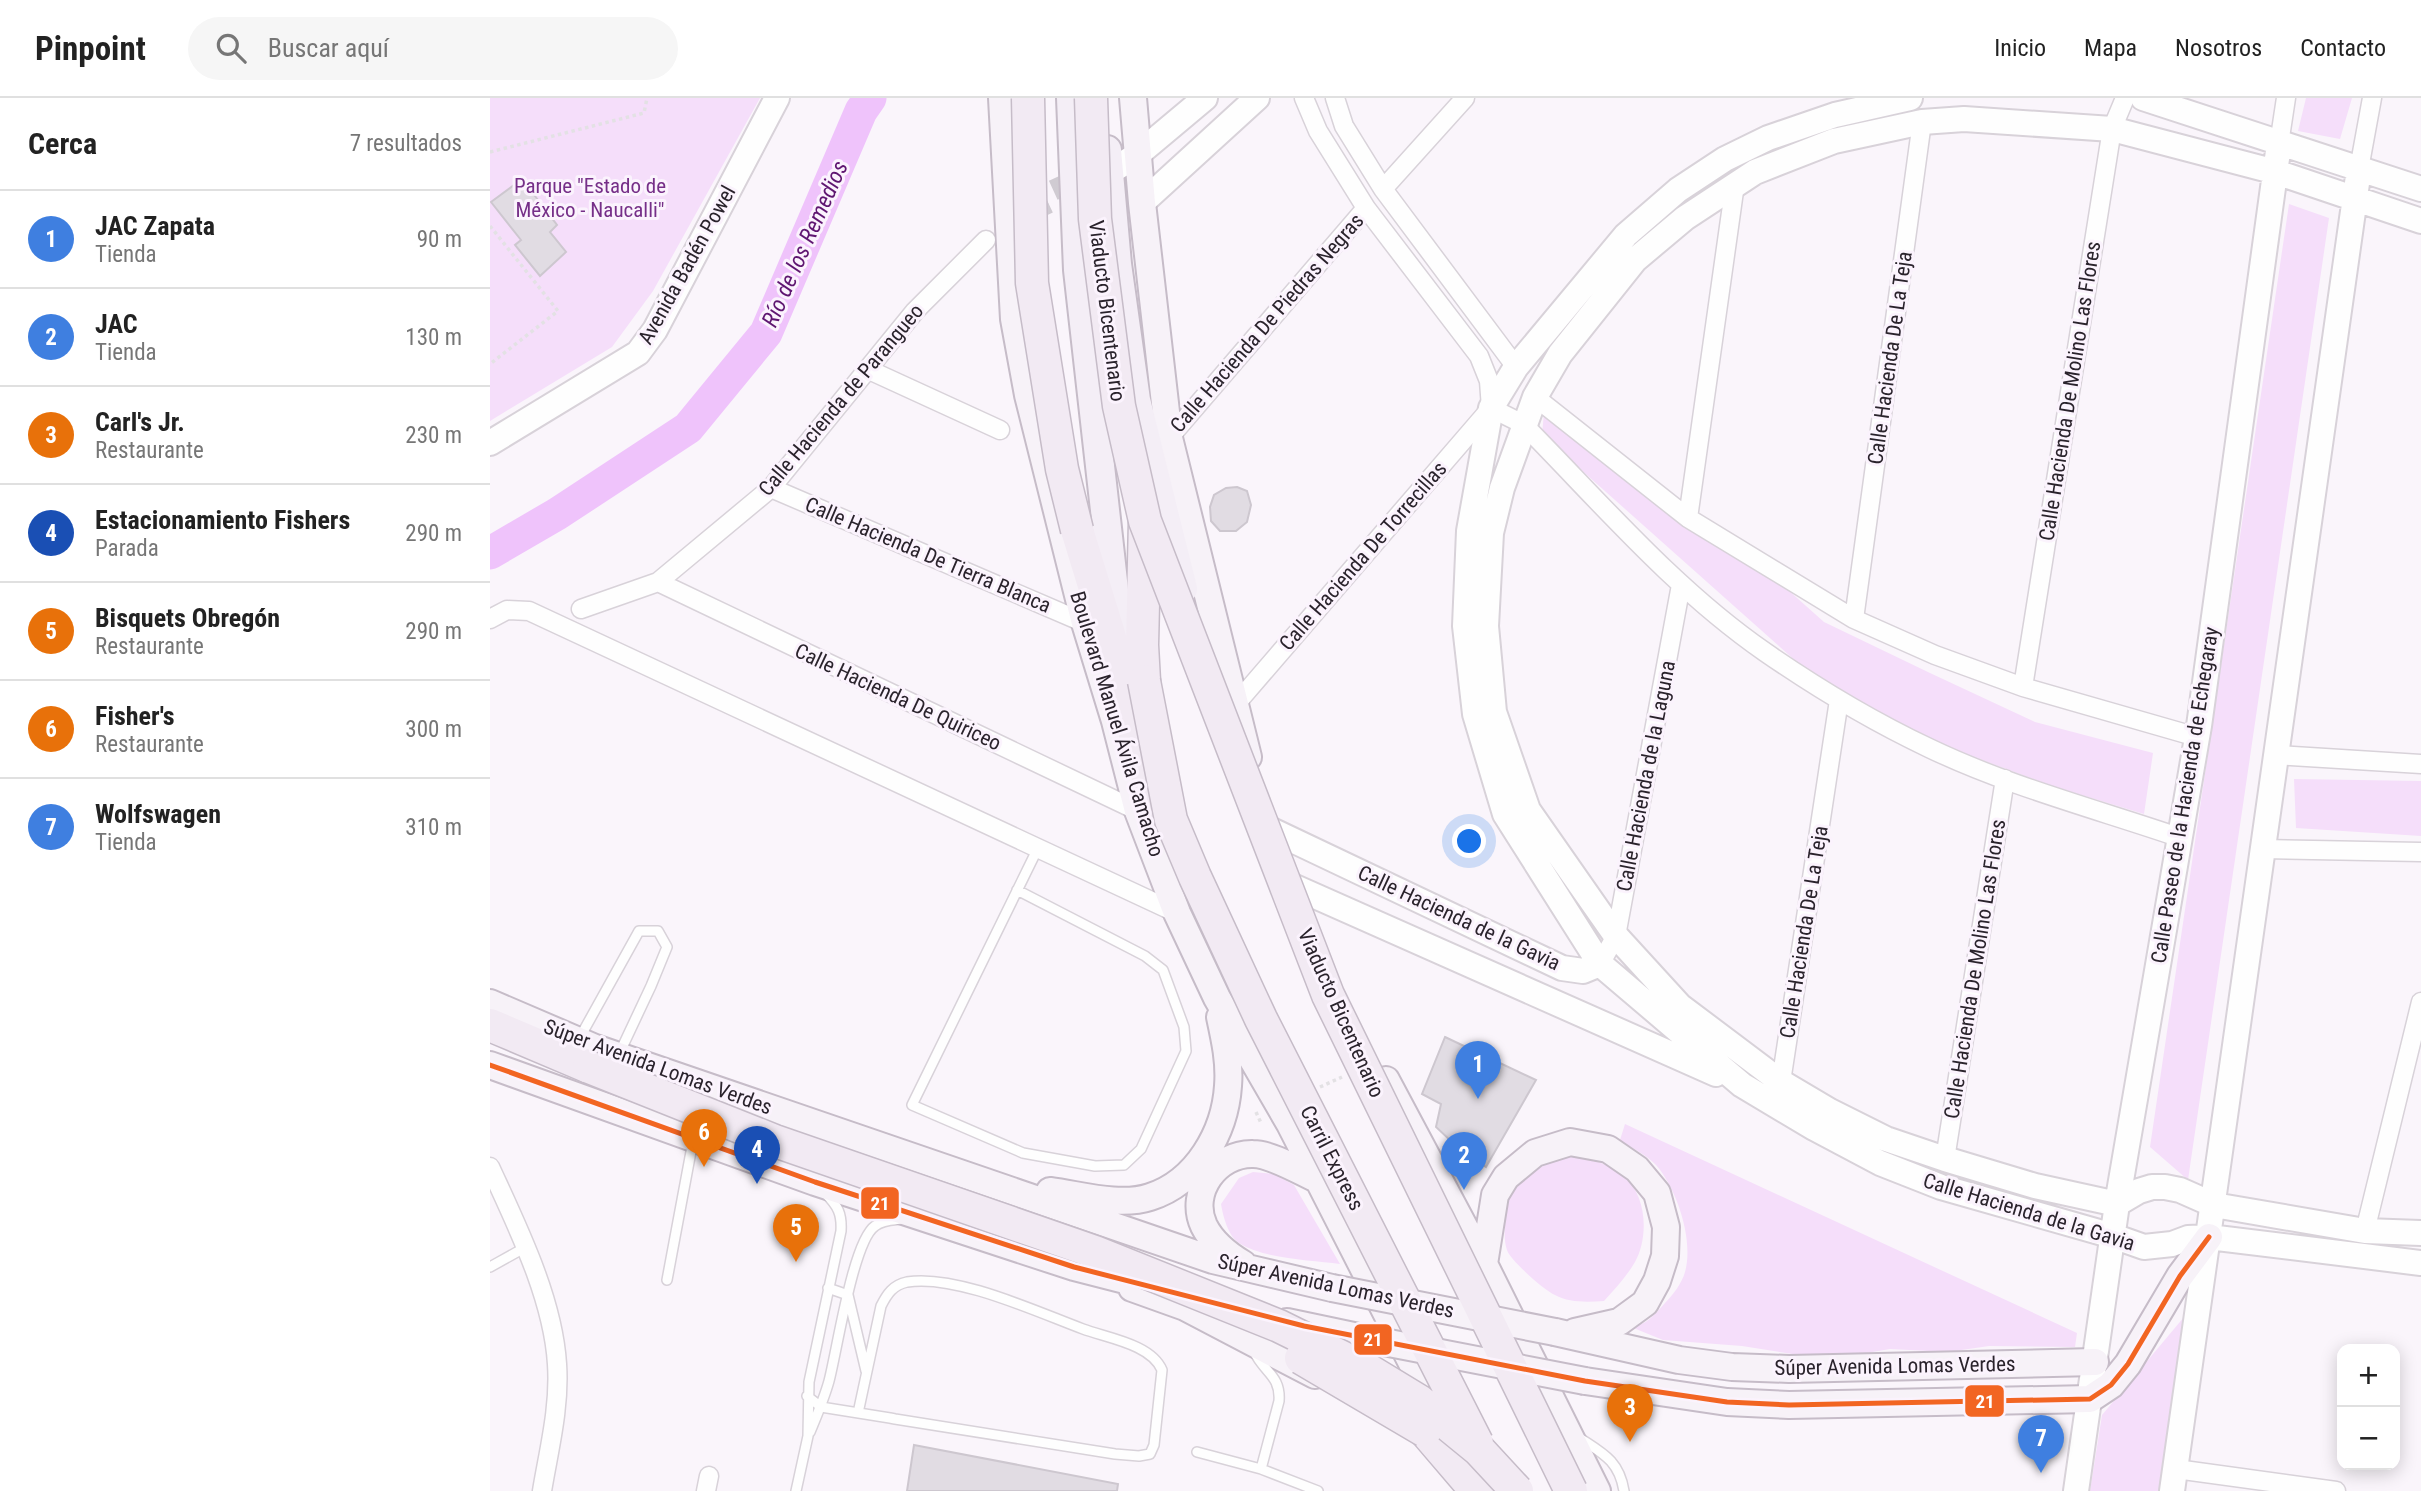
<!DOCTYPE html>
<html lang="es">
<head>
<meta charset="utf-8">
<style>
  :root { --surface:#fff; --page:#f6f6f6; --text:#222; --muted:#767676; --line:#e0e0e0; --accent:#0b8043 }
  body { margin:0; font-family:"Roboto Condensed",sans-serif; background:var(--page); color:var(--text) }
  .controls { position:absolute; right:21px; bottom:21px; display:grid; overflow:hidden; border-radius:14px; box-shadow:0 4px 18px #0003 }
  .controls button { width:63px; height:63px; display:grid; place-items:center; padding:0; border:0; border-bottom:2px solid var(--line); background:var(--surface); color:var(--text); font:35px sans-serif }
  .you { position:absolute; left:980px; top:744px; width:24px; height:24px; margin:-18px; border:5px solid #fff; border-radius:50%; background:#1a73e8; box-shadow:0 0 0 10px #1a73e833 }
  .badge { display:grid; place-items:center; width:46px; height:46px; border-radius:50%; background:var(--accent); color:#fff; font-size:23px; font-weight:700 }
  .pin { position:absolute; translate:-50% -58px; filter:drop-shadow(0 2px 4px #0008) }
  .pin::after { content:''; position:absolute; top:37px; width:24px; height:21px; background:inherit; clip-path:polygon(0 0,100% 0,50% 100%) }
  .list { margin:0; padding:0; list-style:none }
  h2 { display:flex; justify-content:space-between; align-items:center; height:91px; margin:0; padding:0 28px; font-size:30px }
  h2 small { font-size:23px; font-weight:400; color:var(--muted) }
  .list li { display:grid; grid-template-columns:46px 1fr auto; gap:21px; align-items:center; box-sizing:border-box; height:98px; padding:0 28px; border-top:2px solid var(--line) }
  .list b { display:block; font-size:26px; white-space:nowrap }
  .list p { margin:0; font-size:23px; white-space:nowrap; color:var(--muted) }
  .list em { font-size:23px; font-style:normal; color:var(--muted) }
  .icon { flex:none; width:38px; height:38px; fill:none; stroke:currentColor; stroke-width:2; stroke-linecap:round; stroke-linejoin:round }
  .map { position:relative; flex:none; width:1931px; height:1393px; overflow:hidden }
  header { display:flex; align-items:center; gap:42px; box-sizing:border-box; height:98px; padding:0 35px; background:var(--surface); border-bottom:2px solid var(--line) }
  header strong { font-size:33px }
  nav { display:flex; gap:38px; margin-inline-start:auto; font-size:24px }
  .search { width:490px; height:63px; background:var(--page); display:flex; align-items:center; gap:18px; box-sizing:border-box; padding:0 24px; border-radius:38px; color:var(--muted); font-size:26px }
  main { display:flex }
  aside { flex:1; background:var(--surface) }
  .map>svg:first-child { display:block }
  .green { fill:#f5defa }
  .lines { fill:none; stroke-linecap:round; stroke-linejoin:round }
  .river { stroke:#efc3fb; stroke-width:33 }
  .building { fill:#e1dce3; stroke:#cdc7cf; stroke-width:2 }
  .tertiary-tunnel { stroke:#d0cbd2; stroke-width:21; stroke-dasharray:21 10; stroke-linecap:butt }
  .secondary-tunnel { stroke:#d0cbd2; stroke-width:24; stroke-dasharray:24 12; stroke-linecap:butt }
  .service-casing { stroke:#d8d2d9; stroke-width:12 }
  .minor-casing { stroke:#d8d2d9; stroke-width:21 }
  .secondary-casing { stroke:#d8d2d9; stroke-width:28 }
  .primary-casing { stroke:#c6bcc8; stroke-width:30 }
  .trunk-casing { stroke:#c6bcc8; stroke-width:32 }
  .motorway-casing { stroke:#c6bcc8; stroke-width:35 }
  .path { stroke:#e3e1e4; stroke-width:3.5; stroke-dasharray:3.5 3.5; stroke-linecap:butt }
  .service { stroke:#fefefe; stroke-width:9 }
  .minor { stroke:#fefefe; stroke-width:18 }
  .secondary { stroke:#fefefe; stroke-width:24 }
  .primary { stroke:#f7f2f8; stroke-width:26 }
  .trunk { stroke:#f4eef6; stroke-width:28 }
  .motorway { stroke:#f2eaf3; stroke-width:32 }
  .primary-bridge-casing { stroke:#c6bcc8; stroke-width:30; stroke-linecap:butt }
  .motorway-bridge-casing { stroke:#c6bcc8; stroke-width:35; stroke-linecap:butt }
  .path-bridge { stroke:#e3e1e4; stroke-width:3.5; stroke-dasharray:3.5 3.5; stroke-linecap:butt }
  .primary-bridge { stroke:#f7f2f8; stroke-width:26 }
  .motorway-bridge { stroke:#f2eaf3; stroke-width:32 }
  .bus-1-casing { stroke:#fbf3fd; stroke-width:10 }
  .bus-1 { stroke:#f26522; stroke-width:5 }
  .labels { text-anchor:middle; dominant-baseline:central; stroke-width:6; stroke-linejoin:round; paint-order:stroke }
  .park-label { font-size:21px; fill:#762f88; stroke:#fbf3fd }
  .street-label { font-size:21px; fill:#2a232c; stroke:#fbf3fd }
  .water-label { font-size:23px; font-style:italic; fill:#5f1671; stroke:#fbf3fd }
  .line-badge { stroke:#fbf3fd; stroke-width:2.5 }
  .badge-label { font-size:19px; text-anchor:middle; font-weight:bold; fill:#fff }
</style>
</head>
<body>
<header>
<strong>Pinpoint</strong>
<div class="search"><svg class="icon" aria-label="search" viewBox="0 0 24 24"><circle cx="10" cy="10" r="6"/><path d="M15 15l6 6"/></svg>Buscar aquí</div>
<nav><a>Inicio</a><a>Mapa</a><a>Nosotros</a><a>Contacto</a></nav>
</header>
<main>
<aside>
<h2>Cerca<small>7 resultados</small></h2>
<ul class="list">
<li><span class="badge" style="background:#3f7fe0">1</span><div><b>JAC Zapata</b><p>Tienda</p></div><em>90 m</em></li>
<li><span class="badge" style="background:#3f7fe0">2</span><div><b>JAC</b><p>Tienda</p></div><em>130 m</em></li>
<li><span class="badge" style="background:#e8710a">3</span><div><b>Carl's Jr.</b><p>Restaurante</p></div><em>230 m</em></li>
<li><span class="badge" style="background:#1a4fb4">4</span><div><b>Estacionamiento Fishers</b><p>Parada</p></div><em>290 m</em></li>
<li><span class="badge" style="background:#e8710a">5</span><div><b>Bisquets Obregón</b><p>Restaurante</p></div><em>290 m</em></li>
<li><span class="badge" style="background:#e8710a">6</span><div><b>Fisher's</b><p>Restaurante</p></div><em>300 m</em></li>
<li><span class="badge" style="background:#3f7fe0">7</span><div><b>Wolfswagen</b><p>Tienda</p></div><em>310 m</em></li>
</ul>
</aside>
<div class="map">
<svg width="1931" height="1393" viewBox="0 0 1931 1393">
  <rect width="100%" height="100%" fill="#faf5fb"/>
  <path class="green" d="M 0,0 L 270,0 L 163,193 L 122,249 L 0,323 Z
    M 1816,0 L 1862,0 L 1850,41 L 1808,33 Z
    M 1799,106 L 1839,120 L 1698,1082 L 1660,1049 Z
    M 1055,303 L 1226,449 L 1260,458 L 1334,524 L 1440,575 L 1545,624 L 1663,655 L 1654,716 L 1562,688 L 1454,648 L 1327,582 L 1052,337 Z
    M 1804,681 L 1931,683 L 1931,738 L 1806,730 Z
    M 1135,1026 L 1587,1235 L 1585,1249 L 1499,1248 L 1458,1254 L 1400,1251 L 1365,1257 L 1315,1258 L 1252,1248 L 1173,1242 L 1141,1229 C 1157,1227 1164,1217 1175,1205 C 1183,1197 1192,1185 1195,1174 C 1204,1142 1187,1091 1166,1067 C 1157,1057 1141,1050 1130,1042 Z
    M 1088,1057 C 1104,1062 1120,1067 1133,1078 C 1157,1096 1159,1139 1145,1164 C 1137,1178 1125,1191 1114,1203 C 1098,1204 1079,1205 1065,1197 C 1054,1192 1020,1162 1017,1152 C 1011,1136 1018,1107 1021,1091 C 1042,1074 1060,1060 1088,1057 Z
    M 763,1074 L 784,1076 L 804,1087 L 850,1166 C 821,1162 774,1161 749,1145 C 738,1138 733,1118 731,1106 L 749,1080 Z
    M 1694,1219 L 1669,1393 L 1600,1393 L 1612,1317 Z"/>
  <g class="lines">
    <path class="river" d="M 0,455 L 67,416 L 198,330 L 276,235 L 371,13 L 380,0"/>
  </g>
  <path class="building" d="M 32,81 L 67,127 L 60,134 L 76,154 L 50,178 L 25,147 L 31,142 L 1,104 Z
    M 747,389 L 757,393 L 761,407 L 757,424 L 746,433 L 730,433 L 721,423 L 720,409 L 724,397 L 736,390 Z
    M 955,939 L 1046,982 L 996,1069 L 963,1045 L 946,1029 L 951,1006 L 932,996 Z
    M 424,1347 L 628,1386 L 627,1393 L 417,1393 Z"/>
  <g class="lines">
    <path class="tertiary-tunnel" d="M 535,105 L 597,77"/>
    <path class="secondary-tunnel" d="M 536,114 L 601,83"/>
    <g class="service-casing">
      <path id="service" d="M 527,792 L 655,858 L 673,872 L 694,929 L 696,953 L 651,1051 L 634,1067 L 605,1068 L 533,1055 L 422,1007 C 464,922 505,837 547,752
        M 89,941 L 149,833 L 168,833 L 177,849 L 161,888 L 130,954
        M 0,1169 L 36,1149
        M 177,1182 L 203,1043
        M 338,1190 L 358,1197 L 376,1273
        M 764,1253 C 773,1274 791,1277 789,1303 L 771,1371
        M 317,1298 L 331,1309 L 400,1320 L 405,1321 L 625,1356 L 649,1358 L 660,1356 L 664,1347 L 672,1272 C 661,1246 617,1240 593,1231 C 547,1214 466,1176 417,1184 C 403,1187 397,1196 391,1208 L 368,1315
        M 320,1334 C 327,1317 334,1301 339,1283 C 347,1253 363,1143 385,1128 C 392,1122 402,1122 411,1121
        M 1088,1339 C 1112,1355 1129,1362 1134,1393
        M 707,1354 L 771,1371 L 828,1393
        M 306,1393 L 318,1338 L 319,1284 L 351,1133 C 352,1116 348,1108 336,1096"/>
    </g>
    <g class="minor-casing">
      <path id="minor" d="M 814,0 L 828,33 L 876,110 L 989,258 L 999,283 L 1001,310
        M 845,0 L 854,28 L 893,91 L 1026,269
        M 1789,46 L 1796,0
        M 1869,71 L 1882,0
        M 893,91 L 975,0
        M 377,271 L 510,332
        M 1045,299 L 1198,420 L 1364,521 L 1445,557 L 1533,589 L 1707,639
        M 1001,310 L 1033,326 C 1110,404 1184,491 1275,554 C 1327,590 1382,623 1439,650 C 1518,688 1606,711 1688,739
        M 679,340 L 876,110
        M 281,390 L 595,525
        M 1198,420 L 1245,86
        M 168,484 L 648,713
        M 91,511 L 168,484 L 281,390 L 425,213 L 496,142
        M 0,521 L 17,512 L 39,513 L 687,815
        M 1364,521 L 1432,24
        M 1533,589 L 1622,31 L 1635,0
        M 745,607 L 1001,310
        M 1786,657 L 1931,666
        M 1773,751 L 1931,754
        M 1110,866 L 1126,838 L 1191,487
        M 1291,984 L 1349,602
        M 1455,1061 L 1515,681
        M 0,1069 C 27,1128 63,1200 67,1266 C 70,1309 59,1351 52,1393
        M 1875,1133 L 1931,904
        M 1686,1371 L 1846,1393
        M 216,1393 L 219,1378"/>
    </g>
    <g class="secondary-casing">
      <path id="secondary" d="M 1420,0 L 1345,17 L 1278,40 L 1235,61 L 1188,92 L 1136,137 L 1026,269 L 1001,310 L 979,433 L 975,528 L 985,616 L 1015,716 L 1110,866 L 1252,987 L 1324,1030 L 1390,1065 L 1451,1089 L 1623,1138 L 1654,1149 L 1682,1146 L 1698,1140 L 1719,1139 L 1931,1165
        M 1653,0 L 1931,91
        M 623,72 L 647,57 L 715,0
        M 652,105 L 767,0
        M 1931,123 L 1786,74 L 1622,31 L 1474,21 L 1432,24 L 1344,43 L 1265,74 L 1195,120 L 1145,162 L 1070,256 L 1045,299 L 1012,390 L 1001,435 L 996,528 L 1004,614 L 1038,712 L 1126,838 L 1190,908 L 1291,984 L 1340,1013 L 1396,1041 L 1455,1061 L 1545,1088 L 1627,1106 L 1649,1093 L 1662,1089 L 1675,1089 L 1690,1092 L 1724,1107 L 1875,1133 L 1931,1135
        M 0,345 L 148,255 L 165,232 L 287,0
        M 775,729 L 1072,870 L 1093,873 L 1110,866
        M 798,786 L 1226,976
        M 1586,1393 L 1627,1106 L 1709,628 L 1789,46
        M 1682,1393 L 1869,71"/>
    </g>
    <g class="primary-casing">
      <path id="primary" d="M 512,0 L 524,221 L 538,297 L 595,525 L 625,623 L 648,713 L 687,815 L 727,900 L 800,1026 L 950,1320
        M 643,0 L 652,105 L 679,340 L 758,659
        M 0,905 L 105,950 L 723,1162 L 842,1190
        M 0,967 L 325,1084 L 584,1169 L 662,1189
        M 896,982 L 994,1166 L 1107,1393
        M 560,1093 C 591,1097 630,1109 660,1099 C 707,1084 735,1034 738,988 C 740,965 735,942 730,919
        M 753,1166 C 738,1157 722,1144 714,1128 C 698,1094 727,1055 763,1056 C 782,1056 811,1074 829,1082
        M 994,1166 L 1005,1097 L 1016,1079 L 1045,1055 L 1080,1044 L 1118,1051 L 1147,1071 L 1167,1095 L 1176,1129 L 1175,1158 L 1167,1183 L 1155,1205 L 1129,1224 L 1085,1234
        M 642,1190 L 695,1209 L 825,1277
        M 797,1224 L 873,1240
        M 1065,1234 L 1189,1262 L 1242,1269 L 1299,1271 L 1605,1264
        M 1095,1283 L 1237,1304 L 1299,1307 L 1600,1301 L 1621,1287 L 1638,1266 L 1690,1178 L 1719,1139"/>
    </g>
    <g class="trunk-casing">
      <path id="trunk" d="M 581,0 L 588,172 L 626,510 L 634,541
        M 617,52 L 627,166 L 646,302 L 693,491"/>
    </g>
    <g class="motorway-casing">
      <path id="motorway" d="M 587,432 L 626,559 L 647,645 L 668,710
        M 654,583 L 652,547 L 655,423
        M 0,927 L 99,969
        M 935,1333 L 982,1388
        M 970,1336 L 997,1393"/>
    </g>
    <path class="path" d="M 0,54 L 154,15 L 157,0
      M 0,128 L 68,213 L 0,266
      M 766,1014 L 771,1025"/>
    <use href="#service" class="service"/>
    <use href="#minor" class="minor"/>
    <use href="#secondary" class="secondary"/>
    <use href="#primary" class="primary"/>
    <use href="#trunk" class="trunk"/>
    <use href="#motorway" class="motorway"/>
    <g class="primary-bridge-casing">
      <path id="primary-bridge" d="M 842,1190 L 1065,1234
        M 873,1240 L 1095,1283"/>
    </g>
    <g class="motorway-bridge-casing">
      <path id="motorway-bridge" d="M 538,0 L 542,185 L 572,371 L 587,432
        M 601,0 L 605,121 L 629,308 L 655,423 L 838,897 L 1081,1393
        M 654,583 L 681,722 L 705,779 L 771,921 L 987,1345
        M 99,969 L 285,1043 L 605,1154 L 789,1228 L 878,1272 L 929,1303 L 989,1352 L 1027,1393
        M 811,1260 L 935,1333"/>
    </g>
    <path class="path-bridge" d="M 830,989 L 852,979"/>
    <use href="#primary-bridge" class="primary-bridge"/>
    <use href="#motorway-bridge" class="motorway-bridge"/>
    <g class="bus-1-casing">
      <path id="bus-1" d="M 0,967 L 325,1084 L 584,1169 L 814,1228 L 1095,1283 L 1237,1304 L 1299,1307 L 1600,1301 L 1621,1287 L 1638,1266 L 1690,1178 L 1719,1139"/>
    </g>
    <use href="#bus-1" class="bus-1"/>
  </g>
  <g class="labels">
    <g class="park-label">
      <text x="100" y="88">Parque "Estado de<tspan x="100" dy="24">México - Naucalli"</tspan></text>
    </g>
    <g class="street-label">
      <text transform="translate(197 167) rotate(-61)">Avenida Badén Powel</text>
      <text transform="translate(617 213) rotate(83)">Viaducto Bicentenario</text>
      <text transform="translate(777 225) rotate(-49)">Calle Hacienda De Piedras Negras</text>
      <text transform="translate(1400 260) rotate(-82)">Calle Hacienda De La Teja</text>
      <text transform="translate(1580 293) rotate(-81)">Calle Hacienda De Molino Las Flores</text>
      <text transform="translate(351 302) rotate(-50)">Calle Hacienda de Parangueo</text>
      <text transform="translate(438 457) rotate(23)">Calle Hacienda De Tierra Blanca</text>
      <text transform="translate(873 458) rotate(-49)">Calle Hacienda De Torrecillas</text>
      <text transform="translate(408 599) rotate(25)">Calle Hacienda De Quiriceo</text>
      <text transform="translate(627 626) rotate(73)">Boulevard Manuel Ávila Camacho</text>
      <text transform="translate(1156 678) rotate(-79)">Calle Hacienda de la Laguna</text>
      <text transform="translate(1695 697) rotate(-81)">Calle Paseo de la Hacienda de Echegaray</text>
      <text transform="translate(969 820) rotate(25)">Calle Hacienda de la Gavia</text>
      <text transform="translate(1314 834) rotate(-81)">Calle Hacienda De La Teja</text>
      <text transform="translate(1485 871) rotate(-81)">Calle Hacienda De Molino Las Flores</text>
      <text transform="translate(851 915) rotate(66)">Viaducto Bicentenario</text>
      <text transform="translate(168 969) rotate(20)">Súper Avenida Lomas Verdes</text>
      <text transform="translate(842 1060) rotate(63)">Carril Express</text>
      <text transform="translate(1539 1114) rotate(17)">Calle Hacienda de la Gavia</text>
      <text transform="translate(846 1188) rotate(12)">Súper Avenida Lomas Verdes</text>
      <text transform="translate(1405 1268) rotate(-1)">Súper Avenida Lomas Verdes</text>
    </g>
    <g class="water-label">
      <text transform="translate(315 146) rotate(-66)">Río de los Remedios</text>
    </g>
  </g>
  <g class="line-badge">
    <rect x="370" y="1088" width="40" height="34" rx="7" fill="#f26522"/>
    <rect x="863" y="1225" width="40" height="33" rx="7" fill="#f26522"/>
    <rect x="1474" y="1286" width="41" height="34" rx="7" fill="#f26522"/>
  </g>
  <g class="badge-label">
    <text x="390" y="1112">21</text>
    <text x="883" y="1248">21</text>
    <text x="1495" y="1310">21</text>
  </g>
</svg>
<div class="controls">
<button>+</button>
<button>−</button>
</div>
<div class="you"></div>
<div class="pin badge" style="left:988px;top:1001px;background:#3f7fe0">1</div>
<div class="pin badge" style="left:974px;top:1092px;background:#3f7fe0">2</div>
<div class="pin badge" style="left:1140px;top:1344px;background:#e8710a">3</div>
<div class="pin badge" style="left:267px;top:1086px;background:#1a4fb4">4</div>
<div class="pin badge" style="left:306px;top:1164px;background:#e8710a">5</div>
<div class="pin badge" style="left:214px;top:1069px;background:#e8710a">6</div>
<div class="pin badge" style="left:1551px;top:1375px;background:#3f7fe0">7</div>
</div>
</main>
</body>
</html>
